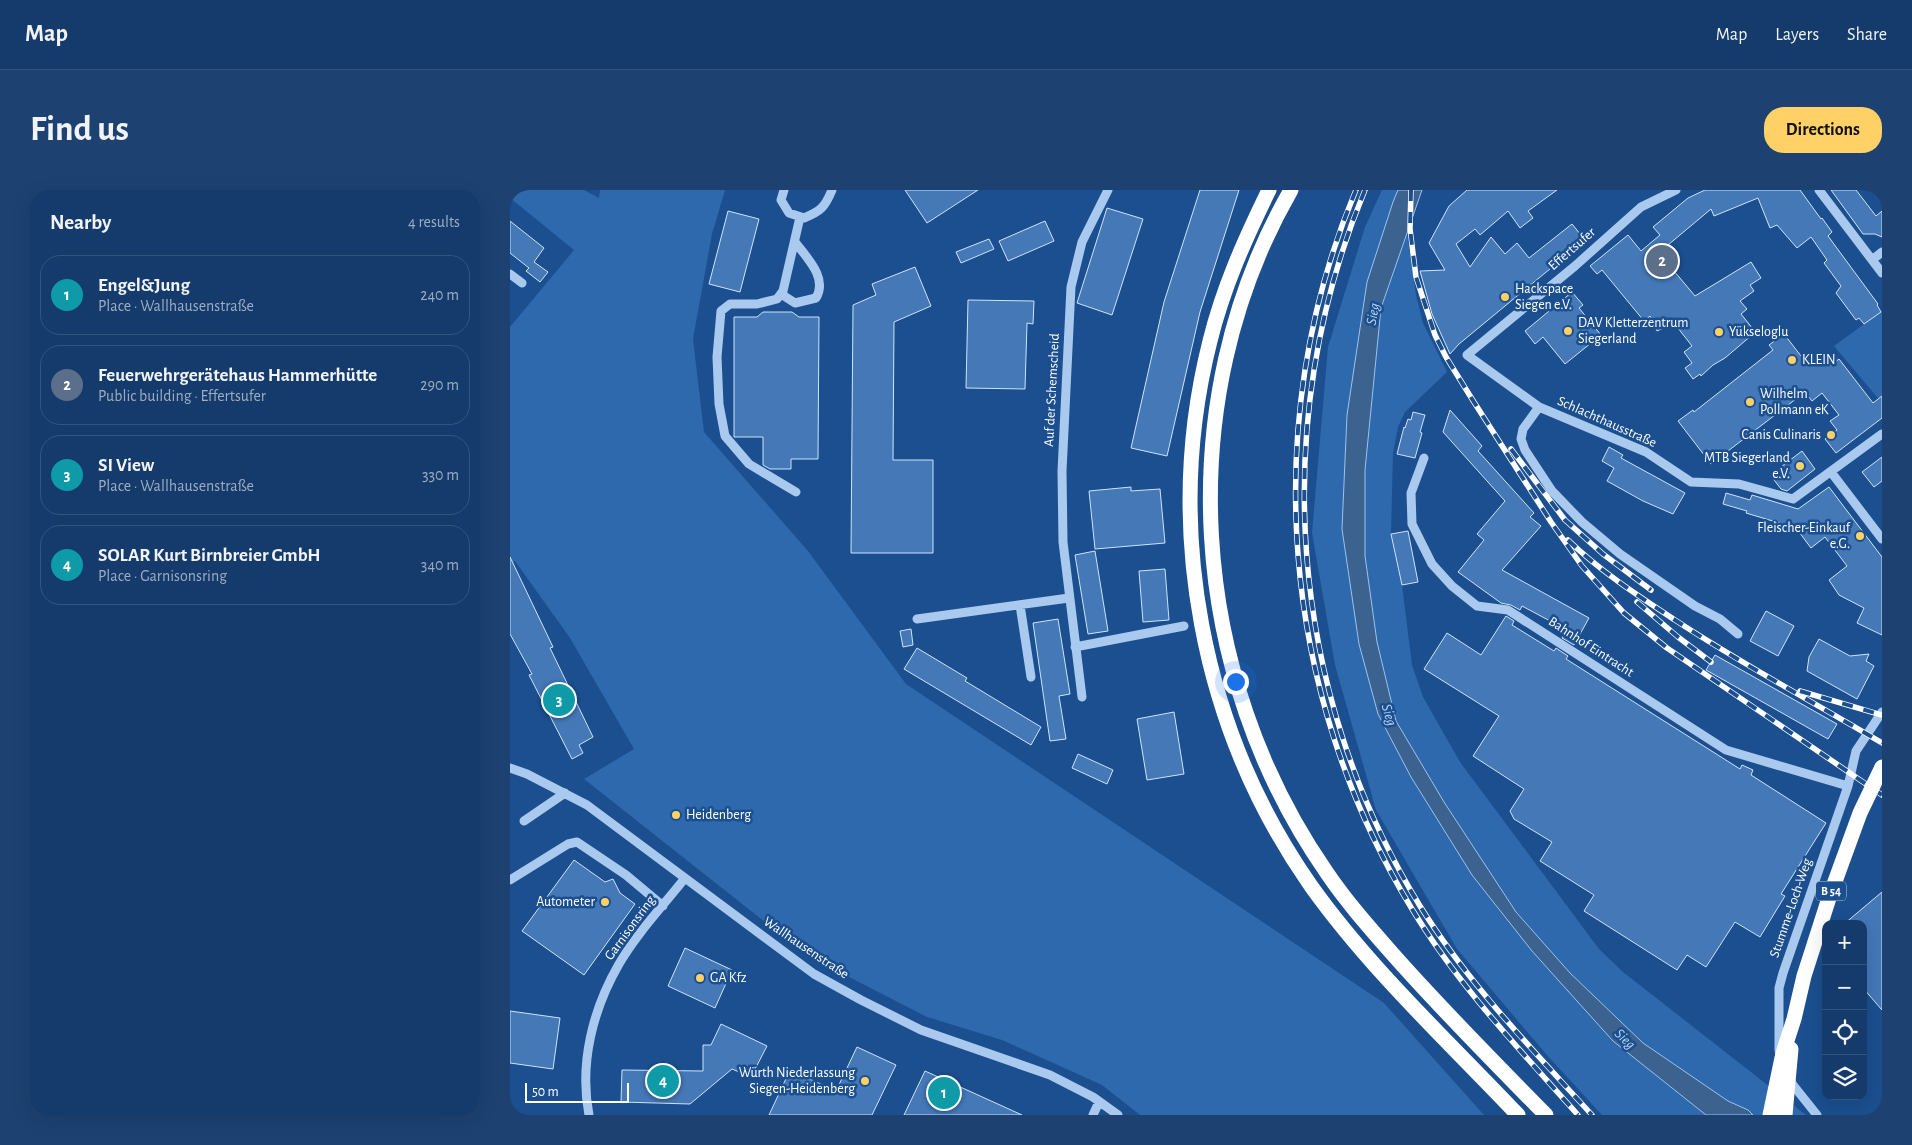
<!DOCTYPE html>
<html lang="en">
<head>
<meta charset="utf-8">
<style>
  :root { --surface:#143b6b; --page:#1d4271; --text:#f1f3f6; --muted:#9dadc1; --line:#33557e; --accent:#ffd166 }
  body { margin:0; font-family:"Alegreya Sans",sans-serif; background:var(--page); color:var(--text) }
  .controls { position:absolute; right:15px; bottom:15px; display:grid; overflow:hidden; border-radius:10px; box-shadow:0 5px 20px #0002 }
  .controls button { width:45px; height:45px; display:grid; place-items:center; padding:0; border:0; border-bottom:1px solid var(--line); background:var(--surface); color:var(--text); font:25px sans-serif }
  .scale { position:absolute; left:15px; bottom:12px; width:104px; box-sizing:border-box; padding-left:5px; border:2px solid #fff; border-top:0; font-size:14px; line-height:18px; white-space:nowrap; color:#fff; -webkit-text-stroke:4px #1b4f8f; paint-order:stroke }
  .you { position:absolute; left:725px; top:491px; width:18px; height:18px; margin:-12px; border:4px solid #fff; border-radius:50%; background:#1a73e8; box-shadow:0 0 0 8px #1a73e833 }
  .badge { display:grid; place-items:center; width:32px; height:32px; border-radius:50%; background:var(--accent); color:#fff; font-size:16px; font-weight:700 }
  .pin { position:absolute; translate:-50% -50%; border:2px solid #fff; box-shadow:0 1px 5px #0006 }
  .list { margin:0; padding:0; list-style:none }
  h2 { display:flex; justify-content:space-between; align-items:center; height:65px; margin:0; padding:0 20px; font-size:21px }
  h2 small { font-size:16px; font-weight:400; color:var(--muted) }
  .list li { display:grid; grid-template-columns:32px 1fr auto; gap:15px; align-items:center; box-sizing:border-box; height:80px; margin:0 10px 10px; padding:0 10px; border:1px solid var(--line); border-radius:20px }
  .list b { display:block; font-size:19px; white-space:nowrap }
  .list p { margin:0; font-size:16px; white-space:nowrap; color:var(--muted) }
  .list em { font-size:16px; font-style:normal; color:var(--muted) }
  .icon { flex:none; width:28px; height:28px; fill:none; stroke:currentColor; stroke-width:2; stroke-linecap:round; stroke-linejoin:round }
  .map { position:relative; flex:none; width:1372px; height:925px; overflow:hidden; border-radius:20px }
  header { display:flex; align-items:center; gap:30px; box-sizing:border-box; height:70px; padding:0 25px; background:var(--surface); border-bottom:1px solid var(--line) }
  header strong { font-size:24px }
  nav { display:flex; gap:28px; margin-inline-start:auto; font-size:18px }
  .intro { display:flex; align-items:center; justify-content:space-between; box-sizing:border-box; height:120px; padding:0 30px }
  h1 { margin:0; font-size:35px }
  .button { padding:12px 22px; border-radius:20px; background:var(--accent); color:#111; font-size:18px; font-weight:700 }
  main { display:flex; gap:30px; padding:0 30px }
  aside { flex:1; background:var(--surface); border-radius:20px; box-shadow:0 5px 20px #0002 }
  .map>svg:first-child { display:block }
  .green { fill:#2e69ad }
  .water { fill:#3c6290; stroke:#9cc4f0 }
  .building { fill:#4478b7; stroke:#cfe3fa }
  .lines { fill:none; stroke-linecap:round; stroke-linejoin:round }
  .minor { stroke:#a9c9ee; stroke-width:9 }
  .highway { stroke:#fff; stroke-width:15 }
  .rail-casing { stroke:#fff; stroke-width:5.5 }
  .rail { stroke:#1b4f8f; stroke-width:4; stroke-dasharray:11; stroke-linecap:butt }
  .highway-bridge { stroke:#fff; stroke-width:15 }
  .poi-dot { fill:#ffd166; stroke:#1b4f8f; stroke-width:2 }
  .labels { text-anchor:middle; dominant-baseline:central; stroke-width:5; stroke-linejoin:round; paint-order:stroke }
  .shield { fill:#1b4f8f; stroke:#bbcadd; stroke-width:1 }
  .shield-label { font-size:12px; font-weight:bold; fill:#fff }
  .street-label { font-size:14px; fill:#fff; stroke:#1b4f8f }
  .poi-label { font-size:14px; fill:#fff; stroke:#1b4f8f; text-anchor:start }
  .water-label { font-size:15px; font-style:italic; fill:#b5d3f5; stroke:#1b4f8f }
</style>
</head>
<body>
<header>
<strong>Map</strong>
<nav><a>Map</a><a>Layers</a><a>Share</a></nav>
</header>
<div class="intro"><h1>Find us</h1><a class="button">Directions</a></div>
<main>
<aside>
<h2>Nearby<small>4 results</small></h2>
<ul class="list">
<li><span class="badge" style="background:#0f9aa8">1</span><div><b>Engel&amp;Jung</b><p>Place · Wallhausenstraße</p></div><em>240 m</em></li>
<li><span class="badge" style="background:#5c6f8a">2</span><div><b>Feuerwehrgerätehaus Hammerhütte</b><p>Public building · Effertsufer</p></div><em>290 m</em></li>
<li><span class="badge" style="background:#0f9aa8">3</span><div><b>SI View</b><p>Place · Wallhausenstraße</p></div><em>330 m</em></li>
<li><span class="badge" style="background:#0f9aa8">4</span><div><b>SOLAR Kurt Birnbreier GmbH</b><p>Place · Garnisonsring</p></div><em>340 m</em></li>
</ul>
</aside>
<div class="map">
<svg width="1372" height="925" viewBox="0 0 1372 925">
  <rect width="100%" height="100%" fill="#1b4f8f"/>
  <path class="green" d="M 2,0 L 74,0 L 89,8 L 90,0 L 215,0 L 202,44 L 183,149 L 194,242 L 298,361 L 396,494 L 874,813 L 974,925 L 630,925 L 592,895 L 492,850 L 417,827 L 298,766 L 74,589 L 124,559 L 60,448 L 5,371 L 0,372 L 0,137 L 64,60 L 0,8 Z
    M 872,0 L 888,0 L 883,12 L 837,225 L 832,339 L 849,454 L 868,524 L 901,587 L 962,685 L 1022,761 L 1103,851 L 1196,925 L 1092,925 L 1036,864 L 947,759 L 866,620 L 825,475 L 802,343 L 818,157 L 855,37 Z
    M 897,43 L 906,105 L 913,133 L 937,182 L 895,222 L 888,237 L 883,263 L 881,344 L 892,395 L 902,475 L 913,507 L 950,572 L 1089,759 L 1113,782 L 1296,925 L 1243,925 L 1238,920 L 1218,911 L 1133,853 L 1060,783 L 1006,722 L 934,612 L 886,531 L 867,452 L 855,366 L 855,280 L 871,118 Z
    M 1372,121 L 1372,213 L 1324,156 Z"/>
  <path class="water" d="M 888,0 L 912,0 L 871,118 L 855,280 L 855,366 L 867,452 L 886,531 L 934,612 L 1006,722 L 1060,783 L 1133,853 L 1218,911 L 1238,920 L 1243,925 L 1196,925 L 1103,851 L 1022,761 L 962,685 L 901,587 L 868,524 L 849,454 L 832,339 L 837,225 L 857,92 L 883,12 Z"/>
  <path class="building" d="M 395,0 L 468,0 L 417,33 Z
    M 690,0 L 729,0 L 690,122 L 657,266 L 621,258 L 654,112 Z
    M 957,0 L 1047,0 L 1018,21 L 1023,28 L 1010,38 L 998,21 L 970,45 L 965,39 L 946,54 L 960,77 L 981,47 L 995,64 L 1007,53 L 1019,68 L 1062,34 L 1075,50 L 949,154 L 940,164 L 922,124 L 910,81 L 935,80 L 919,53 L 939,16 Z
    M 1195,0 L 1290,0 L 1311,29 L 1312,28 L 1322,42 L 1318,46 L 1368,114 L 1367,115 L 1371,122 L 1354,134 L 1349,128 L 1346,130 L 1326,103 L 1331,96 L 1314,73 L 1317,70 L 1301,47 L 1287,58 L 1267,35 L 1260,38 L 1248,8 L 1204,26 L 1201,19 L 1158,55 L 1169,68 L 1159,75 L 1185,106 L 1241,72 L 1251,88 L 1240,95 L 1244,101 L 1230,111 L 1237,119 L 1231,124 L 1243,139 L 1242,145 L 1215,168 L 1203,175 L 1191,186 L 1190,184 L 1183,189 L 1175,178 L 1182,173 L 1174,162 L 1182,156 L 1164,133 L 1147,141 L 1140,126 L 1134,131 L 1092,80 L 1087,84 L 1080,76 L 1118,45 L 1131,61 L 1150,45 L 1143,37 L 1178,8 Z
    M 1321,0 L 1346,0 L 1366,26 L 1372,21 L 1372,47 L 1365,44 L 1353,44 Z
    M 597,18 L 633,29 L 602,125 L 567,113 Z
    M 218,21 L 249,29 L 230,102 L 199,94 Z
    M 0,31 L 34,58 L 24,72 L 38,82 L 30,92 L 16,81 L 19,78 L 0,63 Z
    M 535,31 L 544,51 L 498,71 L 489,51 Z
    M 479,49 L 484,59 L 451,73 L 446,62 Z
    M 405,77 L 421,116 L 384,132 L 383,270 L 423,270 L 423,363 L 341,363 L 343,115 L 366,105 L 362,94 Z
    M 1062,102 L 1073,115 L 1069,118 L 1091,145 L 1055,174 L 1033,147 L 1025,154 L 1015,141 Z
    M 458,110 L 524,111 L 523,134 L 517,133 L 515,199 L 456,198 Z
    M 253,122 L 282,122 L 289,127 L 309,127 L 308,269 L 281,269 L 281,279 L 260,279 L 253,275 L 253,247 L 224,247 L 224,127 L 247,127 Z
    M 1274,144 L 1298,175 L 1312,165 L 1320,176 L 1329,169 L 1363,213 L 1372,206 L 1372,228 L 1326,263 L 1315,249 L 1327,240 L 1320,231 L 1329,225 L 1312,203 L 1302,211 L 1295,202 L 1201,274 L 1168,231 L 1183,220 L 1184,222 L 1263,160 L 1259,155 Z
    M 940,220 L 972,256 L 968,261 L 1024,323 L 1020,327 L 1031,336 L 992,380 L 1079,428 L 1064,455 L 1052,448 L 1057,440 L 1012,416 L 1010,420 L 1001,415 L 991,413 L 948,382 L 974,350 L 967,344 L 995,311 L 933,242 Z
    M 903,222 L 915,225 L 910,242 L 912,243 L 905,268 L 887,264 L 894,237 L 895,238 L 898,229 L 901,230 Z
    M 1099,257 L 1113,265 L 1111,268 L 1175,303 L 1163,324 L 1133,311 L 1097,291 L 1104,278 L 1092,271 Z
    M 1292,261 L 1305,279 L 1277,301 L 1271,299 L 1261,286 L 1264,284 L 1263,283 Z
    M 1372,267 L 1372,291 L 1364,297 L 1352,282 Z
    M 621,297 L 621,301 L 650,299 L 655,353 L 585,359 L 579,301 Z
    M 1319,297 L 1372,367 L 1372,445 L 1347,433 L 1354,418 L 1329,405 L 1319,390 L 1337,376 L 1315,347 L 1301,358 L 1286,338 L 1236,323 L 1237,321 L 1213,314 L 1216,303 L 1240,310 L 1242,305 L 1288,319 Z
    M 898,341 L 908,392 L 892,395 L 881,344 Z
    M 585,361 L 598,441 L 578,444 L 565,365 Z
    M 0,367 L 43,457 L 40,458 L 83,547 L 69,555 L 73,563 L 62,569 L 19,485 L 22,484 L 0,444 Z
    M 655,379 L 659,430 L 633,432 L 629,381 Z
    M 1256,421 L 1284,436 L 1268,466 L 1240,451 Z
    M 996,426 L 1004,431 L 1002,435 L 1044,461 L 1046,458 L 1058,466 L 1056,469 L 1230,579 L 1232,575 L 1243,580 L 1241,585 L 1316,633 L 1271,704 L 1275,706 L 1250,747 L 1225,732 L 1196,777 L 1177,765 L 1167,780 L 1074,721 L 1084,705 L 1030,671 L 1042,652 L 1004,629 L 1000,621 L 1014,599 L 963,566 L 989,526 L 914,479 L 937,443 L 971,465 Z
    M 548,429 L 560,504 L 549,506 L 556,549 L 540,551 L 523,433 Z
    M 401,439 L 403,455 L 393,457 L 390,441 Z
    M 1309,449 L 1340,466 L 1359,464 L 1356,471 L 1364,476 L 1347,509 L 1297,481 L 1299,467 Z
    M 407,458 L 457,488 L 455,491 L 531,537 L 521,555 L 394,479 Z
    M 1205,465 L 1327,534 L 1318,549 L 1196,480 Z
    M 664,522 L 674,584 L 637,590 L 627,529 Z
    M 568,564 L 603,580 L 597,594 L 562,578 Z
    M 64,670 L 95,692 L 103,689 L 110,703 L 125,714 L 74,785 L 12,741 Z
    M 1372,702 L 1372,820 L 1353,798 L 1353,734 L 1334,734 Z
    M 175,758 L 222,780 L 205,818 L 158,796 Z
    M 0,821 L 50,828 L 43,879 L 0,873 Z
    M 211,834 L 257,856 L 241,887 L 222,879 L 180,914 L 111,912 L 112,880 L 193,881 L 193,855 L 201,855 Z
    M 347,857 L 386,875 L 362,925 L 259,925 L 280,880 L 326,901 Z
    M 415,881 L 512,925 L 394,925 Z"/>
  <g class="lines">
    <path class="minor" d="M 274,0 L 271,10 L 279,23 L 294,28 C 311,21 315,17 322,0
      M 1166,0 L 1131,17 L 1065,76 L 957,165 L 1029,217 L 1136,262 L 1181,292 L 1229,294 L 1283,309 L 1372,244
      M 1309,0 L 1372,83
      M 1362,70 L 1372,62
      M 0,84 L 12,93
      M 271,104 L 285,113 L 306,108 C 318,88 297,68 285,52
      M 1029,217 L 1013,239 L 1011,249 L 1015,260 L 1042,301 L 1072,332 L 1110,364 L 1185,416 L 1210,429 L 1228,444
      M 914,268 L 901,303 L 902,334 L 922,374 L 942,396 L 967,416 L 998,420 L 1216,560 L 1338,596
      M 1321,282 L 1372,349
      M 286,302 L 239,274 L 215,246 L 209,214 L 207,167 L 211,121 L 220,114 L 247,114 L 267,109 L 273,101 L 290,27
      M 510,415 L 521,487
      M 407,429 L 559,408
      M 565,457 L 674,436
      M 572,507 L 553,352 L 552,281 L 561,97 L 572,52 L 598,0
      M 0,578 L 17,584 L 77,615 L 304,784 L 351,810 L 411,840 L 540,885 L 583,907 L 608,925
      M 14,631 L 55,603
      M 0,690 L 58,654 L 67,652 L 116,685 L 153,716
      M 1270,864 L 1269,860 L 1269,798 L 1273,783 L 1338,596 L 1346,561 L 1372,522
      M 1280,890 L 1283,895 L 1307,925
      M 79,925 C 69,873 83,819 109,774 C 127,743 153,716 175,688
      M 583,925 L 589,912"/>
    <path class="highway" d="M 759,0 C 735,49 713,98 700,151 C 653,337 691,539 801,696 C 861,780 938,851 1008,925
      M 781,0 C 659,212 679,485 817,683 C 836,711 858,736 880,761 C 930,818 983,871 1036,925"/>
    <g class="rail-casing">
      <path id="rail" d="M 846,0 C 748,232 771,505 902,719 C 948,795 1009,859 1068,925
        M 855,0 C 758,232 778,501 910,716 C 958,793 1021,858 1082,925
        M 901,0 L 900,39 L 906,87 L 925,145 L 936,167 L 962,209 L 1041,332 L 1072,376 L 1114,423 L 1157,458 L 1372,605
        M 1001,259 L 1055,330 L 1093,364 L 1141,400
        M 1058,350 C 1090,381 1127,405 1165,430 C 1232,474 1303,512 1372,553
        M 1127,412 L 1168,447 L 1201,472
        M 1290,501 L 1372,525"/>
    </g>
    <use href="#rail" class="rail"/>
    <path class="highway-bridge" d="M 1260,925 L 1273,863 L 1284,829 L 1294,786 L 1319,708 L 1350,623 L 1372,577
      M 1275,925 L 1281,859"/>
  </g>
  <g class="poi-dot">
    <circle cx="995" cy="107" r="5"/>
    <circle cx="1058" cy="141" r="5"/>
    <circle cx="1209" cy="142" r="5"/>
    <circle cx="1282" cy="170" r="5"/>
    <circle cx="1240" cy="212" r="5"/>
    <circle cx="1321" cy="245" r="5"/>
    <circle cx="1290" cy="276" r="5"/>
    <circle cx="1350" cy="346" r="5"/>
    <circle cx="166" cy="625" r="5"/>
    <circle cx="95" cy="712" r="5"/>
    <circle cx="190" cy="788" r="5"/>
    <circle cx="355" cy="891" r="5"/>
  </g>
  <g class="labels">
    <rect class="shield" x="1306" y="691.5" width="30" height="19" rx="4"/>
    <g class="shield-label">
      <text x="1321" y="701">B 54</text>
    </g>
    <g class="street-label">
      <text transform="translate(1062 59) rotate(-41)">Effertsufer</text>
      <text transform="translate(542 200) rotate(-87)">Auf der Schemscheid</text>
      <text transform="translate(1097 232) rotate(24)">Schlachthausstraße</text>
      <text transform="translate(1081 457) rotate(33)">Bahnhof Eintracht</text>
      <text transform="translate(1281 718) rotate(-71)">Stumme-Loch-Weg</text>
      <text transform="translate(120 738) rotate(-54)">Garnisonsring</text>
      <text transform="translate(296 758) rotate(34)">Wallhausenstraße</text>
    </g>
    <g class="poi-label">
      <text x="1005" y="99">Hackspace<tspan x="1005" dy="16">Siegen e.V.</tspan></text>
      <text x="1068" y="133">DAV Kletterzentrum<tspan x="1068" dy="16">Siegerland</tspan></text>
      <text x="1219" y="142">Yükseloglu</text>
      <text x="1292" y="170">KLEIN</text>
      <text x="1250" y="204">Wilhelm<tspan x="1250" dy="16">Pollmann eK</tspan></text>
      <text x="1311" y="245" text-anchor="end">Canis Culinaris</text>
      <text x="1280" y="268" text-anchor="end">MTB Siegerland<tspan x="1280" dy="16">e.V.</tspan></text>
      <text x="1340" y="338" text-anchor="end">Fleischer-Einkauf<tspan x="1340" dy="16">e.G.</tspan></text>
      <text x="176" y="625">Heidenberg</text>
      <text x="85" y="712" text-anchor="end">Autometer</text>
      <text x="200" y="788">GA Kfz</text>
      <text x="345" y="883" text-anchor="end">Würth Niederlassung<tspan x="345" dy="16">Siegen-Heidenberg</tspan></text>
    </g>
    <g class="water-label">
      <text transform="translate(863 124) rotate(-80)">Sieg</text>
      <text transform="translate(879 525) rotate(74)">Sieg</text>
      <text transform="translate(1115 849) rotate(44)">Sieg</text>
    </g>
  </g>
</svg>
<div class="controls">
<button>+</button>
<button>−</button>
<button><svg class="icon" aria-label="locate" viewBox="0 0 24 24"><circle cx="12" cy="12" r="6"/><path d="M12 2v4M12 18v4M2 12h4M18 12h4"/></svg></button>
<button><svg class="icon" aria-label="layers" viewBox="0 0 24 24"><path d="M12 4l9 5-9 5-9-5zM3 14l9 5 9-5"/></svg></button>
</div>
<div class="scale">50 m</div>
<div class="you"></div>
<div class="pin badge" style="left:434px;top:903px;background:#0f9aa8">1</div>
<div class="pin badge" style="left:1152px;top:71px;background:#5c6f8a">2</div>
<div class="pin badge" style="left:49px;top:510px;background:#0f9aa8">3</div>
<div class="pin badge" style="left:153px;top:891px;background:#0f9aa8">4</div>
</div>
</main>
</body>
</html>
